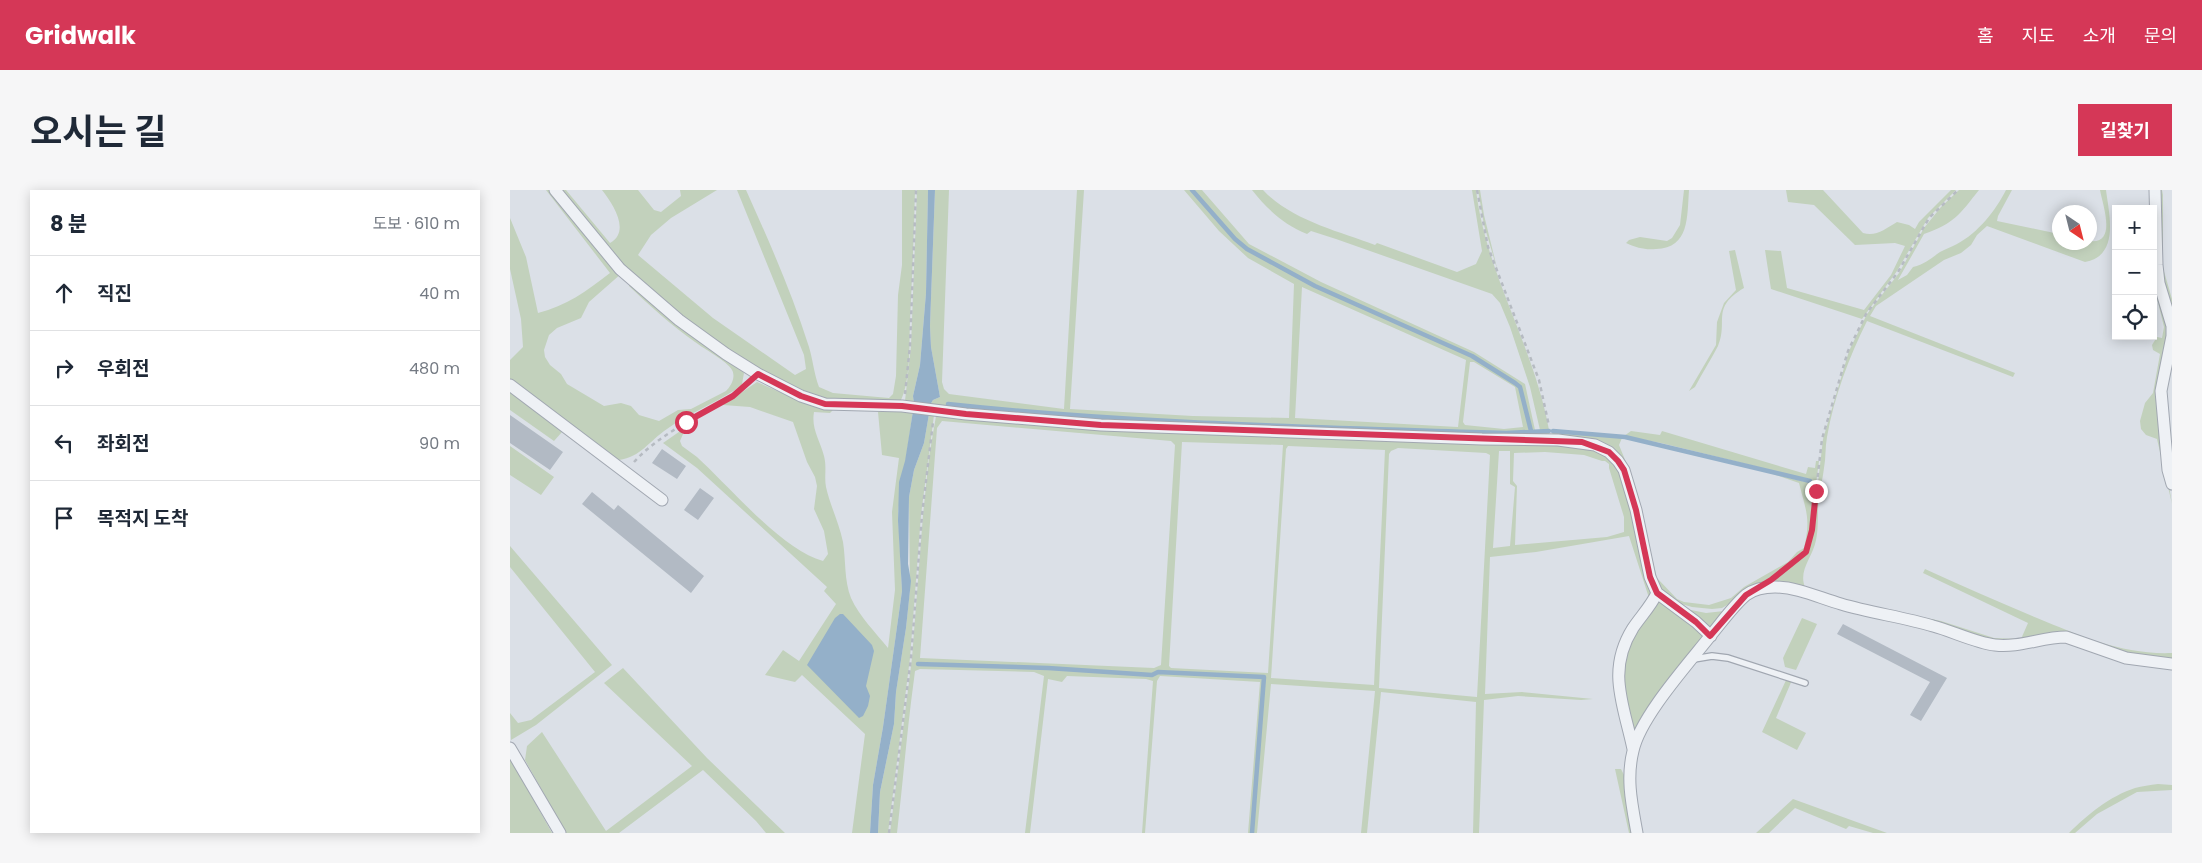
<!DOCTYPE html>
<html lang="ko">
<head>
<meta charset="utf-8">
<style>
  :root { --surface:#fff; --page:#f6f6f7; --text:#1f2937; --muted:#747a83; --line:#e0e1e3; --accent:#d53757 }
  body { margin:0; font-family:Poppins,"Noto Sans KR",sans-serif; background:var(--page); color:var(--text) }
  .controls { position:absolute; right:15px; top:15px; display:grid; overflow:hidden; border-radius:0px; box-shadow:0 2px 12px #0003 }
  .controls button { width:45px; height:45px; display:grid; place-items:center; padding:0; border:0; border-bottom:1px solid var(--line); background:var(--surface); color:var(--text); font:25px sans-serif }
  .compass { position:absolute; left:1542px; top:15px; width:45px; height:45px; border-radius:50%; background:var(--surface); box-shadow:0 2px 12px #0003; rotate:145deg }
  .stop { position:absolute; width:15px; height:15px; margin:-11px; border:4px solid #d53757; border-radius:50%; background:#fff }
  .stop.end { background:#d53757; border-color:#fff; box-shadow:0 1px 5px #0008 }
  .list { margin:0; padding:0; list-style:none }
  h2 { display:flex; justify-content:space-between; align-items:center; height:65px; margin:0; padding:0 20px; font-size:21px }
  h2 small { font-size:16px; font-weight:400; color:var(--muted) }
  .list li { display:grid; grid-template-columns:32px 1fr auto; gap:15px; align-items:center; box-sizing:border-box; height:75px; padding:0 20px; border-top:1px solid var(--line) }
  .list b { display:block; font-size:19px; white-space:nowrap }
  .list em { font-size:16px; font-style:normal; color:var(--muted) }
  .icon { flex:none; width:28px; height:28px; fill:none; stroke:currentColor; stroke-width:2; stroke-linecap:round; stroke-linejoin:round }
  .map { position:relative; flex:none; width:1662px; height:643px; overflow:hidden; border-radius:0px }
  header { display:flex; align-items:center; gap:30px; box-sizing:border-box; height:70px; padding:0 25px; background:var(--accent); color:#fff }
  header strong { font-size:24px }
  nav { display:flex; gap:28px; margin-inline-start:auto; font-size:18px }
  .intro { display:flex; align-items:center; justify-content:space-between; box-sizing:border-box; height:120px; padding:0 30px }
  h1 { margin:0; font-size:35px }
  .button { padding:12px 22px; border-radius:0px; background:var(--accent); color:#fff; font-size:18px; font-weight:700 }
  main { display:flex; gap:30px; padding:0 30px }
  aside { flex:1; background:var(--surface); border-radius:0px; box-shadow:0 2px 12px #0003 }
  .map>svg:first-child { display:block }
  .green { fill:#c2d1bc; fill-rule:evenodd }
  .water { fill:#94b0c9 }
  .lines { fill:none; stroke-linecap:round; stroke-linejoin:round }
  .stream { stroke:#94b0c9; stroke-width:4.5 }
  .building { fill:#b2bac4 }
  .lane-casing { stroke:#a1a7b1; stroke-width:8 }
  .street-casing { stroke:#a1a7b1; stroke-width:13 }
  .path { stroke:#b6bbc2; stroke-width:2.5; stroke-dasharray:4 4; stroke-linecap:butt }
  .lane { stroke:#eef1f5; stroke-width:5.5 }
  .street { stroke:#eef1f5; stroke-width:11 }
  .route { stroke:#d53757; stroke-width:6 }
</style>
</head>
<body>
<header>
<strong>Gridwalk</strong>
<nav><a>홈</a><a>지도</a><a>소개</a><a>문의</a></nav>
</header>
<div class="intro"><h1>오시는 길</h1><a class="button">길찾기</a></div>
<main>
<aside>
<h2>8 분<small>도보 · 610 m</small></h2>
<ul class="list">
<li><svg class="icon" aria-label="ahead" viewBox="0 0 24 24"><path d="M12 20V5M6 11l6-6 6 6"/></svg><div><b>직진</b></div><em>40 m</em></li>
<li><svg class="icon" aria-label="right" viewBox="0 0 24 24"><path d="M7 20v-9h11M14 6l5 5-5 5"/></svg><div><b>우회전</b></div><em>480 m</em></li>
<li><svg class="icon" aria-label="left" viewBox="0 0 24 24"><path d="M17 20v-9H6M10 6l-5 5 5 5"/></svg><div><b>좌회전</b></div><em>90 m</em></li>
<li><svg class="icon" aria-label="arrive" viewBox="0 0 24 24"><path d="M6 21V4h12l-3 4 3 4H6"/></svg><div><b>목적지 도착</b></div></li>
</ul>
</aside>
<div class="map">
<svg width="1662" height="643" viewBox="0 0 1662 643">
  <rect width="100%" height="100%" fill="#dbe0e7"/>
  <path class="green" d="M 36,0 L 41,0 L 112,83 L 79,112 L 71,128 L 47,138 L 39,145 L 34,160 L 35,167 L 40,175 L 51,184 L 57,194 L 94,216 L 111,213 L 121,216 L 129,225 L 149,231 L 168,220 L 181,219 L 216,201 C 221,196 226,187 222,180 C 217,171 194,159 185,152 C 162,136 140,116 119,96 L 120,91 L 230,178 L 234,183 L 232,194 L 225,200 C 203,214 178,224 157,239 C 139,251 131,267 109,270 L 0,190 L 0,170 L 13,157 L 11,129 L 0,79 L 0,28 L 16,67 L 28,123 C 56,116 77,101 100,83 Z
    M 49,0 L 56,0 L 100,53 C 121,41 103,14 92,0 L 128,0 L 144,20 L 151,22 L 171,6 L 170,0 L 207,0 L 161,28 L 141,45 L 128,65 L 203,128 L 285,185 L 296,179 L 294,165 L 227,0 L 236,0 C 259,51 282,103 299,157 C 303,170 304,184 309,197 L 323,203 L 379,208 L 383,204 L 386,186 L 388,105 L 392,75 L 392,0 L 405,0 C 404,44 402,88 400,131 C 399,154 401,191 390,212 C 363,211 334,213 307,207 C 293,203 281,196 269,190 C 215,162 156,118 113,75 C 90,52 70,25 49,0 Z
    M 407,0 L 418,0 L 416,103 L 410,175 L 403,206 L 404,214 L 395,211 L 401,156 Z
    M 425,0 L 439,0 L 432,192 L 434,199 L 439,204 L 554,219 L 567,0 L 574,0 L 560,219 L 683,226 L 779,228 L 784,94 L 738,68 L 709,41 L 674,0 L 680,0 L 724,50 L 737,60 L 805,97 L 962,167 L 1005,194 L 1009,197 L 1019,240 L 996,242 C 810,236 624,233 438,213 L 438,215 C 623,235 810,238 996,244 L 1039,242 L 1040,246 L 835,241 L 508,225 L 420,215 L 423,210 L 430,207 L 421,157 L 420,136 ZM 792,97 L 956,170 L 948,237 L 785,228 ZM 960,172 L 964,172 L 1005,197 L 1013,237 L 994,239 L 955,235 L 953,232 Z
    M 683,0 L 692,0 L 739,54 L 811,92 L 964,162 L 1015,194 L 1025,240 L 1021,239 L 1011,196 L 1006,192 L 963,165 L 806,95 L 738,58 L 726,48 Z
    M 742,0 L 753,0 C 781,30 828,41 865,55 L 867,53 L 947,82 L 966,74 L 972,61 L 962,0 L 966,0 C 976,84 1024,156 1039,240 L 1030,240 L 1020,197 L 1000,137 L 990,113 L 982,104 L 826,49 L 801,41 L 797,44 C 774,35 757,19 742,0 Z
    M 968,0 L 970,0 L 974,25 L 988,82 L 974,35 Z
    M 1174,0 L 1179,0 C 1177,26 1180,58 1146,59 C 1135,60 1127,58 1116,53 L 1119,50 L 1130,47 L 1157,51 L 1162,48 L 1170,35 Z
    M 1276,0 L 1313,0 L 1353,43 C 1366,47 1375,39 1387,32 L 1399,35 L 1405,39 L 1409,32 L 1441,0 L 1446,0 L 1418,28 L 1387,81 L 1352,129 L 1261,99 L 1255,60 L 1271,61 L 1277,98 L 1354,120 L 1381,85 L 1395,56 L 1385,53 L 1345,55 L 1304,15 L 1278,12 Z
    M 1449,0 L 1469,0 C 1449,25 1445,33 1414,44 L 1388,90 L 1397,85 L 1403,77 C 1415,74 1420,69 1430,62 C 1435,59 1442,57 1447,54 C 1468,43 1486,20 1496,0 L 1502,0 L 1488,26 L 1487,31 L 1549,44 L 1550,52 L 1580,52 L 1580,51 C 1607,54 1593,16 1590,0 L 1596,0 C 1599,24 1610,66 1575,72 L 1477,36 L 1467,45 L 1461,55 L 1451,63 L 1434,70 L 1366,116 L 1360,126 L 1505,183 L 1503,187 L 1357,131 C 1339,167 1324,207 1317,247 C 1315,257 1316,268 1314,278 C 1313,288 1310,298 1309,308 C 1307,322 1309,337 1306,350 C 1303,367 1288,380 1295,397 L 1347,414 L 1431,431 L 1484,448 L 1511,449 L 1518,433 L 1413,383 L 1415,379 C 1452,396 1489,412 1527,428 C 1571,446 1613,465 1662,463 L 1662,471 L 1616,465 L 1572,449 L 1493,452 L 1258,395 C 1272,381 1293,373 1301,354 L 1313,249 L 1339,161 L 1357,124 L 1389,83 L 1414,38 L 1431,17 Z
    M 1647,0 L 1652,0 L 1653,5 L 1653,78 L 1662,109 L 1662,125 L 1652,94 Z
    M 1225,60 L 1234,98 C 1200,118 1219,131 1208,156 C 1201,170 1192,183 1185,197 L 1179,201 L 1206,155 L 1207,132 L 1214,113 L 1226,100 L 1219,61 Z
    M 1643,92 L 1659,141 L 1648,228 L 1662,314 L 1647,249 L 1636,245 L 1631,239 L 1630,231 L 1635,213 L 1643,203 L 1650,164 L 1643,160 L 1642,155 L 1647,147 L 1652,148 L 1654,137 Z
    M 247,192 L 292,212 L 324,219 L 320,223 L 304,222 C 301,239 310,250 314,266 C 317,277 314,287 316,297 C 320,315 329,333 333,352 C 336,371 334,390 341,408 C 349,426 366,443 378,458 L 385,400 L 382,322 L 389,268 L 372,265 L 368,222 L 403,221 L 388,322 L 392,401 L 373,537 L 363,595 L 360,643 L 342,643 L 355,544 L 292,485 L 285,492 L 255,485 L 273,460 L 289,471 L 326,414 L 314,401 L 317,397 L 187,278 L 153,253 L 176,237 L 170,251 L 172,256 L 187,267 C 220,297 272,360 313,371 L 318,364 L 314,341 L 304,319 L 307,296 L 305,287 L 297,272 L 283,232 L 240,217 L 213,215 Z
    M 0,202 L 52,242 L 44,251 L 0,220 Z
    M 419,224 L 424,225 L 411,325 L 400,468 L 378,643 L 368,643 L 370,602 L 384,534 L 386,502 L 396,438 L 400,399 L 399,307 L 404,280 L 414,253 Z
    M 426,226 L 1019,253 L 1088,259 L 1105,273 L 1113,289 L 1142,402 L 1140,411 L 1119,346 L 1026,362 L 980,367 L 975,504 L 1012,502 L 1083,509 L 1071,510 L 1008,506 L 974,510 L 969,643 L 963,643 L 966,512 L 871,502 L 857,643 L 851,643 L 865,501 L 761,494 L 747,643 L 743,643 L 755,486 L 648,481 L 642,484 L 407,472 L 407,475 L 537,479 L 642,486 L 648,483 L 753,488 L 742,643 L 738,643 L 750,492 L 650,486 L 647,491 L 635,643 L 632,643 L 643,491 L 636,489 L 557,486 L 552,492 L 538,489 L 520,643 L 515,643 L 534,486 L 524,482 L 410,479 L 405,481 L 404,489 C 397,540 393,592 387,643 L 380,643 L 402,468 L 413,325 L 419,267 ZM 432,231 L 661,251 L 665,255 L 651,475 L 644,478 L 410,468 L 427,238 ZM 672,252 L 773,255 L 758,483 L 661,478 L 659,476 ZM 778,256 L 875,260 L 864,495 L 761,488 L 776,259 ZM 888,258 L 976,263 L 980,265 L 967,507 L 869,498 L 879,264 L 881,261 ZM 989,261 L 1000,261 L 1000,294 L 1005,297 L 1000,356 L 983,358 ZM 1035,262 L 1074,265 L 1092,271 L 1095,271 L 1099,274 L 1099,278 L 1114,327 L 1114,342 L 1097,347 L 1005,355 L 1007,296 L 1003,291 L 1004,263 Z
    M 1121,241 L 1150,245 L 1152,241 L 1296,284 L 1298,277 L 1305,278 L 1306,271 L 1309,271 L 1300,340 L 1295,361 L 1247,398 L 1212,418 L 1202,419 L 1182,417 L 1168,413 L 1147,396 L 1130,330 L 1100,257 C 1083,246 1062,246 1043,246 L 1042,242 L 1112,248 L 1109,255 L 1124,292 L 1147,388 L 1167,409 L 1174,412 L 1199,415 L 1221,408 L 1234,397 L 1278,372 L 1287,362 L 1294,358 C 1301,328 1296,321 1289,293 L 1263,284 L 1300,293 L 1301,290 L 1151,253 L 1114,246 Z
    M 0,256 L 44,287 L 31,305 L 0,285 Z
    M 0,356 L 102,475 L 26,535 L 1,550 L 0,523 L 8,533 L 21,530 L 85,482 L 0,377 Z
    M 1149,409 L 1180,433 L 1194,448 L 1124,542 C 1115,515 1104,477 1120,451 C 1128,436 1139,423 1149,409 Z
    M 1176,419 L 1196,423 L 1214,421 L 1202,439 Z
    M 1292,428 L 1307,434 L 1286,480 L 1275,477 L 1273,468 Z
    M 113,478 L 197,568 L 275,643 L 256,643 L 246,631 L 193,580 L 109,643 L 56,643 L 15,570 L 17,556 L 32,542 L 96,641 L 182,576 L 94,493 Z
    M 1277,488 L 1282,490 L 1266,528 L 1296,543 L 1287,560 L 1252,542 Z
    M 0,568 L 3,573 L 42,643 L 0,643 Z
    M 1105,579 L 1111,579 L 1115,587 L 1124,643 L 1119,643 Z
    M 1648,594 L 1662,595 L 1662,600 L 1627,602 L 1587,624 L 1565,643 L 1559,643 C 1577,625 1600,606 1625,598 C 1632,596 1640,595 1648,594 Z
    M 1283,609 L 1377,643 L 1363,643 L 1339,636 L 1336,639 L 1285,618 L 1259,643 L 1246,643 Z"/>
  <path class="water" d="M 418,0 L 425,0 L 420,136 L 421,157 L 430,207 L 423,210 L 420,215 L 404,214 L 403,206 L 410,175 L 416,103 Z
    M 403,221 L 419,224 L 414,253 L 404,280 L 399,307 L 398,374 L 401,391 L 396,438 L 386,502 L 384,534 L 370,602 L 368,643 L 360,643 L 363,595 L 373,537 L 392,401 L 388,331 L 389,292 L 395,271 Z
    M 330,424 L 333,424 L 362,455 L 364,461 L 356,496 L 360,506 L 358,516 L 353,526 L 349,528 L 297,475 L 325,428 Z"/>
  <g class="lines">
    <path class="stream" d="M 682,0 L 725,49 L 737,59 L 805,96 L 962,166 L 1005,193 L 1010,197 L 1021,241
      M 438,214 C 623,234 810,237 996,243 L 1039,241
      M 1043,241 L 1115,247 L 1300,291
      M 408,474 L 538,478 L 642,485 L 648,482 L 754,487 L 742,643"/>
  </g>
  <path class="building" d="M 0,225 L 53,262 L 40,280 L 0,253 Z
    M 152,259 L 176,276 L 167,289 L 142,273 Z
    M 190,298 L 204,308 L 188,330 L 174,320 Z
    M 82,302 L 104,320 L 108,315 L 194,386 L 181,403 L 72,314 Z
    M 1333,434 L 1437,488 L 1411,531 L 1400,525 L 1420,492 L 1327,444 Z"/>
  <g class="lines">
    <g class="lane-casing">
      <path id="lane" d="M 1184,469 L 1202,466 L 1218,468 L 1295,493"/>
    </g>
    <g class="street-casing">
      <path id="street" d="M 45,0 L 110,79 L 169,130 L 216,164 L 248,184 L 291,206 L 315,214 L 392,216 L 456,224 L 591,235 L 972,249 L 1048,250 L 1085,255 L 1099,262 L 1108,271 L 1114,280 L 1126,320 L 1140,387 L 1147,403 L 1186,432 L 1201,446
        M 1645,0 L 1647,75 L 1649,93 L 1662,136 L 1662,146 L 1651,201 L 1658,280 L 1662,294
        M 0,195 L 152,310
        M 0,558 L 50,643
        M 1123,559 C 1114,515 1096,481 1123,438 C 1131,426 1141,416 1147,403
        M 1127,643 C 1122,615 1116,589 1123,561 C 1130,527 1179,473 1201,445 C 1212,432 1223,416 1236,405 C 1244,399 1255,397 1265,397 C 1287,397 1310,408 1331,414 C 1361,423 1393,427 1423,436 C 1442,441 1466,453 1485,455 C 1509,458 1532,447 1556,447 L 1616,468 L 1662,474"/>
    </g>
    <path class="path" d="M 967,0 L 978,57 L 1029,190 L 1039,236
      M 395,204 L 400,156 L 406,0
      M 124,272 C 156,237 202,223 238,193
      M 1269,385 L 1297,361 L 1300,353 L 1312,249 L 1338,161 L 1356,124 L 1388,82 L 1419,28 L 1448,0
      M 379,643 L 401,468 L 412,325 L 423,232"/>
    <use href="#lane" class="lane"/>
    <use href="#street" class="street"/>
  </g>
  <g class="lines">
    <path class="route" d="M 176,232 L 223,206 L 248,184 L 291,206 L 315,214 L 392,216 L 456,224 L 591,235 L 1072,252 L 1099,262 L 1108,271 L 1114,280 L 1126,320 L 1140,387 L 1147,403 L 1186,432 L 1200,446 L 1236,405 L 1261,390 L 1296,362 L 1302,340 L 1306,301"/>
  </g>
</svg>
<div class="controls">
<button>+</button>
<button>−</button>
<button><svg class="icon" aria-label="locate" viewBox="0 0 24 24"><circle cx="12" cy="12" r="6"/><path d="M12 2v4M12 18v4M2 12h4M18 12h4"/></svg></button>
</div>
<svg class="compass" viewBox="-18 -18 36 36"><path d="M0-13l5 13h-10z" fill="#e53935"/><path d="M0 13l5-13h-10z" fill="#747a83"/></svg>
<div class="stop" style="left:176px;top:232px"></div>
<div class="stop end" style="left:1306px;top:301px"></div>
</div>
</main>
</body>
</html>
